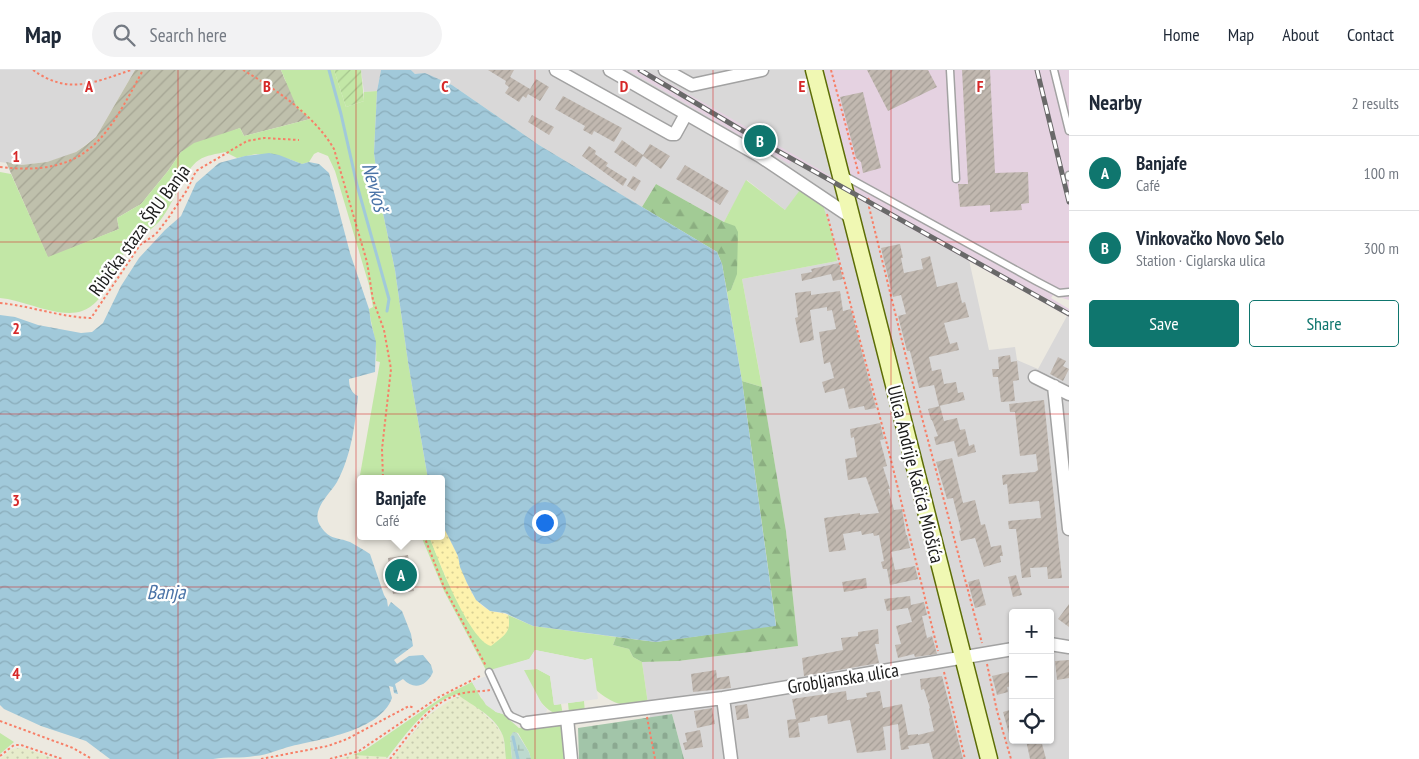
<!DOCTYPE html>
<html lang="en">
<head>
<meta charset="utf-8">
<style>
  :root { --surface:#fff; --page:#f2f2f3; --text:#1f2937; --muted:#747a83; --line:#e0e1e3; --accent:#0f766e }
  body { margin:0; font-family:"PT Sans Narrow",sans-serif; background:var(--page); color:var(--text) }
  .controls { position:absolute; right:15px; bottom:15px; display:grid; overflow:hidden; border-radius:5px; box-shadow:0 1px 4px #0004 }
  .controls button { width:45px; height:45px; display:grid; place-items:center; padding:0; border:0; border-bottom:1px solid var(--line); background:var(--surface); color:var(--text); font:25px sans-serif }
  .you { position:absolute; left:544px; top:452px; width:18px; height:18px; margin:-12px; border:4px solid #fff; border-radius:50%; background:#1a73e8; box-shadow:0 0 0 8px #1a73e833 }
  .badge { display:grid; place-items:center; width:32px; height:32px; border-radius:50%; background:var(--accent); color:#fff; font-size:16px; font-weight:700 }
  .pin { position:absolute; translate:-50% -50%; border:2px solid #fff; box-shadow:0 1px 5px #0006 }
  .popup { position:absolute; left:357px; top:405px; width:88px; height:65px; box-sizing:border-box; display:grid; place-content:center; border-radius:5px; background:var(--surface); filter:drop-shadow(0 1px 4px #0005); font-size:16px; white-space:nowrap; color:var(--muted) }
  .popup b { font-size:19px; color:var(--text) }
  .popup::after { content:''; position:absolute; left:50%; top:100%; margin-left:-10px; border:10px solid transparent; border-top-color:var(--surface) }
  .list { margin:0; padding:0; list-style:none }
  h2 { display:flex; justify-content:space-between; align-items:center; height:65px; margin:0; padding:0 20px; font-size:21px }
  h2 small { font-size:16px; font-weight:400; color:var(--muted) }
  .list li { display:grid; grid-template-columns:32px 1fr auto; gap:15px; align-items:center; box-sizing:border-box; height:75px; padding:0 20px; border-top:1px solid var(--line) }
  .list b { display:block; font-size:19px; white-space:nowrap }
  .list p { margin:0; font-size:16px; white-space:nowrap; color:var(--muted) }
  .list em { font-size:16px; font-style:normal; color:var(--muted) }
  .actions { display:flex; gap:10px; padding:15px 20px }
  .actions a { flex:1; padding:11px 0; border:1px solid var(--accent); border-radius:5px; text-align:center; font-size:18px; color:var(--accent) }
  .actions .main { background:var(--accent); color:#fff }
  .icon { flex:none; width:28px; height:28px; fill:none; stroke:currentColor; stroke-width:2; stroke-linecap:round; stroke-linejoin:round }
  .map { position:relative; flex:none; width:1069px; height:689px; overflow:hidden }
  header { display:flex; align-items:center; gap:30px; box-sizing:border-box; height:70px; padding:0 25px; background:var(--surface); border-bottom:1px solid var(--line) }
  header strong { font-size:24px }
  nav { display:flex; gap:28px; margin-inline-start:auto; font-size:18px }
  .search { width:350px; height:45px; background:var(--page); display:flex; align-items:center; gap:12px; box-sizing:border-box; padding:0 18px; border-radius:28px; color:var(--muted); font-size:19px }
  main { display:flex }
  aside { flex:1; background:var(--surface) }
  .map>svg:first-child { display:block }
  .residential { fill:#d9d8d8; fill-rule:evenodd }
  .industrial { fill:#e5d2e1 }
  .construction { fill:url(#construction-furrows) }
  .farmland { fill:url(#farmland-dots) }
  .grass { fill:#c2e7a6 }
  .forest { fill:url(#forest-firs) }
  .wetland { fill:url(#wetland-marsh) }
  .sand { fill:url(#sand-dots) }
  .cemetery { fill:url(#cemetery-stones) }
  .garden { fill:url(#garden-furrows) }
  .parking { fill:#e3e3e3 }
  .water { fill:url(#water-waves) }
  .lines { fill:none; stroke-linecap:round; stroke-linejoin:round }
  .stream { stroke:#a1c9da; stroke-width:3 }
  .building { fill:url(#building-hatch) }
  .lane-casing { stroke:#a2a2a2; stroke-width:9 }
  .street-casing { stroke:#a2a2a2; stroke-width:15 }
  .secondary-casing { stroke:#5c6d06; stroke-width:19 }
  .path { stroke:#f77f67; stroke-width:2; stroke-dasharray:2.5 2.5; stroke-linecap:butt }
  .lane { stroke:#fff; stroke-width:6 }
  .street { stroke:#fff; stroke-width:12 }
  .secondary { stroke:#f0f8b3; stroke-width:16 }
  .rail-casing { stroke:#696969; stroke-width:5 }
  .rail { stroke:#fff; stroke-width:3; stroke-dasharray:9; stroke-linecap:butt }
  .grid { fill:none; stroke:#d62828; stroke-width:1; stroke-opacity:0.55 }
  .labels { text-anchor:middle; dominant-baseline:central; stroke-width:4.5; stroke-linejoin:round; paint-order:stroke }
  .street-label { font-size:19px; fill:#1b1b1b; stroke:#fff }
  .water-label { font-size:20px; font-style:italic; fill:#4a73a7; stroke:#fff }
  .grid-label { font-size:16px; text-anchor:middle; font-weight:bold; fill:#d62828; stroke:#fff; stroke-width:4.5; stroke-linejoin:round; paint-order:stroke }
</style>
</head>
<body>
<header>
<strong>Map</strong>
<div class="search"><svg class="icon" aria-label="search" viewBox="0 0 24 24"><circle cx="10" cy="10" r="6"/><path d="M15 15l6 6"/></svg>Search here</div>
<nav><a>Home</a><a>Map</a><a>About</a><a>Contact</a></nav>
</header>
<main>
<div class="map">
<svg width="1069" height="689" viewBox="0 0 1069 689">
  <defs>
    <pattern id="construction-furrows" width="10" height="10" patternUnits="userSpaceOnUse" patternTransform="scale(1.25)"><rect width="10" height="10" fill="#bfc0ac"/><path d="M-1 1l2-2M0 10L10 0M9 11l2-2" fill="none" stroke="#a4a493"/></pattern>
    <pattern id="farmland-dots" width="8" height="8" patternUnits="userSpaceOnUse" patternTransform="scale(1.25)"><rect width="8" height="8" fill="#e7eccb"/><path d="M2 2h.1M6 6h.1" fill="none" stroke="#c6caae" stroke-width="1.8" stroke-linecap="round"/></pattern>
    <pattern id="forest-firs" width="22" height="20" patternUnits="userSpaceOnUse" patternTransform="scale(1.25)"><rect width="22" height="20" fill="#a2cb95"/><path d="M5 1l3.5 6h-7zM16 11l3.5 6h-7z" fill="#8bae80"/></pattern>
    <pattern id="wetland-marsh" width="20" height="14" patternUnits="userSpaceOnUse" patternTransform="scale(1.25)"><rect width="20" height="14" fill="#bddacf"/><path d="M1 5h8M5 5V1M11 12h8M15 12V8" fill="none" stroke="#a2bab1"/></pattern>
    <pattern id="sand-dots" width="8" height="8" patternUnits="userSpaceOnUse" patternTransform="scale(1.25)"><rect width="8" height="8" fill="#fdf2ad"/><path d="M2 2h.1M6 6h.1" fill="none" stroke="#d8cf94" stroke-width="1.8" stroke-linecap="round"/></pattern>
    <pattern id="cemetery-stones" width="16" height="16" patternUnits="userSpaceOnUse" patternTransform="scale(1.25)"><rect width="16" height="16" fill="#a2c5a9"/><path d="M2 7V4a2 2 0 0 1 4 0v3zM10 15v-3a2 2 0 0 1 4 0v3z" fill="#8ba991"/></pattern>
    <pattern id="garden-furrows" width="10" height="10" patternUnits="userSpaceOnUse" patternTransform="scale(1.25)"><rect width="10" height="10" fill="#c2e7a6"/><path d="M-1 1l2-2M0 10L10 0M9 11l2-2" fill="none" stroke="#a6c68e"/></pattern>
    <pattern id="water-waves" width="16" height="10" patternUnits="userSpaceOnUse" patternTransform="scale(1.25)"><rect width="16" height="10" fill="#a1c9da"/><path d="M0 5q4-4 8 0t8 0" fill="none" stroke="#8aacba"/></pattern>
    <pattern id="building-hatch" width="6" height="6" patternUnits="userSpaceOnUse" patternTransform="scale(1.25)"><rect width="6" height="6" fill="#c1b8b0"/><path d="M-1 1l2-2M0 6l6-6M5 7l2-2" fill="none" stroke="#a59e97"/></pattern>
  </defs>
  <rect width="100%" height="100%" fill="#ece9e0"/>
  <path class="residential" d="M 0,0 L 135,0 L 96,67 L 76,82 L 64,87 L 47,92 L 21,95 L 0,92 Z
    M 361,0 L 381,0 L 377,21 L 364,22 Z
    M 411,0 L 822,0 L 849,124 L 969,190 L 989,280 L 1015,277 L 1017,290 L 1038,299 L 1067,246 L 1069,247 L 1069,689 L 684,689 L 672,644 L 650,648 L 642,592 L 678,591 L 798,576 L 786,461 L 759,300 L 742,209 L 837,191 L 824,139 L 785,140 L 747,110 L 724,152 L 656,114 L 642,137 L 539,75 L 452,15 L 415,4 ZM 1013,543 L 1050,543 L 1050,670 L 1013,670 Z"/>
  <path class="industrial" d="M 628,0 L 645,0 L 715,39 L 834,108 L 835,116 L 792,91 L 789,94 Z
    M 822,0 L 1069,0 L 1069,230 L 1053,225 L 1051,228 L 1069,239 L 1069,247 L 849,124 Z"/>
  <path class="construction" d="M 135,0 L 281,0 L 285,10 L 310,49 L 244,66 L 240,58 L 181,82 L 168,101 L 141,134 L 117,148 L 119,159 L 48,188 L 6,92 L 21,95 L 47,92 L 76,82 L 86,75 L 96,67 Z"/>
  <path class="farmland" d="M 456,627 L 461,627 L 475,635 L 496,655 L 503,666 L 506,689 L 392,689 L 426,647 L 446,633 Z
    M 19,678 L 27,679 L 55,689 L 0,689 L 12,679 Z
    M 353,685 L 381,686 L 388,687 L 386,689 L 338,689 Z"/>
  <path class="grass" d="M 281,0 L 334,0 L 346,37 L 364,31 L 364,22 L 377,21 L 374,83 L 380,129 L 395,200 L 408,292 L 428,409 L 362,409 L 360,405 L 380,292 L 376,291 C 378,273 371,257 369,239 L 373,237 L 369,215 L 335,101 L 328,86 L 318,82 L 314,84 L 309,92 L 302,94 L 289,89 L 256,84 L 237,88 L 225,82 C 217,84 206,85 199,90 C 184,99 173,137 158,153 C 148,163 134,169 126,180 C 113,200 107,232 82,241 C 59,249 24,230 0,228 L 0,102 L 11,104 L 48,187 L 119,159 L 117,148 L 141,134 L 168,101 L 181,82 L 194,73 L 240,58 L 244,66 L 310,49 L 297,38 Z
    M 746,110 L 785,140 L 803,116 L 823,135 L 834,171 L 837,191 L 742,209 L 762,317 L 742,311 L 727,222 L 731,220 C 743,190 735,180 724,152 Z
    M 421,466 L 429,466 L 445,506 L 463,542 L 491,575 C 504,565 511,563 508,545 L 533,556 L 616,567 L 613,575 L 629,579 L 633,587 L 642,592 L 648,634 C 622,635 617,637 596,620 L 592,588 L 585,590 L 535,580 L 530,589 L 487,602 L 444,521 Z
    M 537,599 L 550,606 L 554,635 L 561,634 L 563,645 C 541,644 532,616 523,600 Z
    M 472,612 L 481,628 L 496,642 L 503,644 L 519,658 L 562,652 L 569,689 L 531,689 L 529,682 L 518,663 L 514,662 L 510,667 L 512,689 L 506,689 C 505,682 505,672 503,666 C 495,645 472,636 457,624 C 427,633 407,663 388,687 L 353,685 L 365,680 L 444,626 Z
    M 584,631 L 585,643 L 569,643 L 568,633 Z
    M 0,663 L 14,672 L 0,684 Z"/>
  <path class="forest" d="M 656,114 L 724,152 L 735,156 L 738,162 L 737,204 L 731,220 L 727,222 L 722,194 L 717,182 L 642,137 Z
    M 742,311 L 762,317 L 786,461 L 798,576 L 678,591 L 642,592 L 633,587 L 629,579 L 613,575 L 616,567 L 656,572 L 776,555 Z"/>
  <path class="wetland" d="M 513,662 L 517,663 L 529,682 L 531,689 L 512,689 L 510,667 Z"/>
  <path class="sand" d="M 441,452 C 446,463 452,473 457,484 C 464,503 469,530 489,540 C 495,543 502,542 508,545 C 512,563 504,565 491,576 C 469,570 438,489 429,466 L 441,466 Z"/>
  <path class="cemetery" d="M 672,644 L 684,689 L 579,689 L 578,658 Z"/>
  <path class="garden" d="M 334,0 L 361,0 L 364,31 L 346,37 Z"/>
  <path class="parking" d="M 535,580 L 585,590 L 592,588 L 598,629 L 554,635 L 550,606 L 537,599 L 524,600 L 542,634 L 547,639 L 545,649 L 514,653 L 503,644 L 496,642 L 486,635 L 472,612 L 491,604 L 490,600 L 529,589 Z"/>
  <path class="water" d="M 381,0 L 411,0 L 415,4 L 425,3 L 452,15 L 539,75 L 717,182 L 722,194 L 742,311 L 776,556 L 656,572 L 533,556 L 505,543 L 490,541 L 476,530 L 467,513 L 460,497 L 458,486 L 441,452 L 441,409 L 428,409 L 408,292 L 395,200 L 380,129 L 374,83 L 377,21 Z
    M 269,83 L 279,85 L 302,94 L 309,92 L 319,94 L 329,103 L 350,183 L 369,239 L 371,253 L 376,272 L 375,302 L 349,309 C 349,316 351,323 358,326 C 355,355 351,387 337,412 C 330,424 309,441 321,457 C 330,470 337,467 350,472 C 357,476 364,480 370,484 L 384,525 L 387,530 L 388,537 L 391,532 L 402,541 L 411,564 L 413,576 L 394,590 L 397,594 L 409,586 L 423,585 L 431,595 L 433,602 C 427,616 414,621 403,609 L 395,614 L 398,624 L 394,623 L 393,617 L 389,616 L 392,628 C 380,661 321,669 292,676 C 279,679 268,685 255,686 C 241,689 227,686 213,689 L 110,689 L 86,671 L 41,656 L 4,639 L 0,635 L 0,245 L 15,247 L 38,255 L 81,263 L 92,262 L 103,253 L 121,216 L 139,188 L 165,160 L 181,146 L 196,113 L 219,93 L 245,86 Z"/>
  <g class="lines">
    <path class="stream" d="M 329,0 L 341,44 L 357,115 L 389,229 L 387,241
      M 513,667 L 518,689"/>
  </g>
  <path class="building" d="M 488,0 L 514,0 L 510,7 L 530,19 L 536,9 L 549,17 L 540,31 L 528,24 L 526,28 L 523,26 L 519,32 L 505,23 L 509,17 L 505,14 L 506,11 Z
    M 867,0 L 928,0 L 937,17 L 888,41 Z
    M 962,0 L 990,0 L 995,103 L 1028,102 L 1029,133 L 1021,134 L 1022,140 L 990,142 L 990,135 L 960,137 L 958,114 L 968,114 Z
    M 863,22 L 881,98 L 863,103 L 861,92 L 856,88 L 840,27 Z
    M 563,26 L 622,58 L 614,72 L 594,61 L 592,65 L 583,60 L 585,56 L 555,39 Z
    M 532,45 L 554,57 L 549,65 L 528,52 Z
    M 622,70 L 643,85 L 650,74 L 670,86 L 661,99 L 643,86 L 636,97 L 614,82 Z
    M 589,76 L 596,81 L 595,84 L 608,93 L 606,96 L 627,109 L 623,116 L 582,86 Z
    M 685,95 L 729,121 L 720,135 L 676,109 Z
    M 633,106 L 641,111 L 635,121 L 627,116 Z
    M 900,174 L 903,188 L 901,188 L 904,203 L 923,199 L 921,189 L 930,186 L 937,217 L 957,212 L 962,233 L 965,232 L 969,247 L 944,253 L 950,274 L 957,272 L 959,280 L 929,287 L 932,301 L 941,299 L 944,314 L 956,312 L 958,323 L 963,322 L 965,330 L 939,336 L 934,315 L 919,318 L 910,281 L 907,281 L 898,246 L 906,244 L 901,225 L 893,227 L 881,178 Z
    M 839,193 L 843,209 L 833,211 L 831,204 L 802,211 L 801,204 L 812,202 L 811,199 Z
    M 811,221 L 811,225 L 840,221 L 843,241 L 851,239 L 876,338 L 865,340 L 864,336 L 849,339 L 844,318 L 825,323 L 822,312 L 834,308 L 830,292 L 824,294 L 819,262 L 836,259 L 832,240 L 827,241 L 827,237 L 810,240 L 814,270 L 800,273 L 795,248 L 798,247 L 795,223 Z
    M 1010,285 L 1011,292 L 1017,291 L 1019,310 L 1013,311 L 1015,331 L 1001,332 L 998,307 L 993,307 L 992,299 L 999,299 L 998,287 Z
    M 1058,287 L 1066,291 L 1063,296 L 1069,299 L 1063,311 L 1050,304 Z
    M 1044,330 L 1062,508 L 1048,509 L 1047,497 L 1030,498 L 1031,507 L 1022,508 L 1016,459 L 1009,459 L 1008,451 L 1041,448 L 1039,431 L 1009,434 L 1007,414 L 1003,415 L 1002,405 L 1035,402 L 1038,400 L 1036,384 L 1020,386 L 1015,342 L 1010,342 L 1009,334 Z
    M 940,336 L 944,351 L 957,348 L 960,360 L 965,359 L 969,376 L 974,374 L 976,382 L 958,387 L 954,371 L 936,375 L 934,367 L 938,366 L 932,350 L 931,350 L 928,339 Z
    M 880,353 L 884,369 L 880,370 L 887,396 L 883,397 L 890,419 L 888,419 L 894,440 L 902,439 L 906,465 L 907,465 L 910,478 L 891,482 L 895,500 L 915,496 L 918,509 L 890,515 L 887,499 L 883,499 L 881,492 L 884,491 L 879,465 L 874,466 L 873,463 L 862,465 L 861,461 L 843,464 L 846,480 L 829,482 L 824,448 L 860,443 L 860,445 L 879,443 L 866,407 L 848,410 L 845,389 L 857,387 L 854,367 L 851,368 L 850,359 Z
    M 952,388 L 963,433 L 975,430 L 981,455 L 985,454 L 991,477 L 1001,475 L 1003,486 L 1000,486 L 1001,492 L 984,497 L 975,468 L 961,471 L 959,461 L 961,460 L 953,428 L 947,429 L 936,392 Z
    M 408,485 L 414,521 L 393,524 L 388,488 Z
    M 1016,505 L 1022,525 L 1013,527 L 1008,507 Z
    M 866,508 L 867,518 L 844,522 L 842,512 Z
    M 979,509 L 986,535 L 975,538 L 968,512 Z
    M 910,526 L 911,535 L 924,532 L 927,545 L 922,546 L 927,568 L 932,566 L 937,584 L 915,587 L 914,584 L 898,588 L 895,575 L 901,574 L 896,556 L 912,552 L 908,538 L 887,541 L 884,529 Z
    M 1069,534 L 1069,557 L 1058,549 Z
    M 878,559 L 879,574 L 875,574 L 879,593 L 804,606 L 802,588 L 843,580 L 841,568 L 858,566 L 858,562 Z
    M 1069,590 L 1069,608 L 1057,610 L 1055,591 Z
    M 716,600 L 717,608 L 729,606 L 731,618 L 693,622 L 691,604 Z
    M 1013,601 L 1013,616 L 1007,617 L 1008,622 L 997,625 L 992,606 Z
    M 942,606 L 963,689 L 933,689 L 929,673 L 908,676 L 909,679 L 901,680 L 898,654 L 883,657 L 886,680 L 857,683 L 850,650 L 828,654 L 827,645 L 810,648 L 810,651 L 798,653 L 800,667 L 789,668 L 787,650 L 796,649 L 792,629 L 846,621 L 847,630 L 867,627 L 866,623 L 880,621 L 883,638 L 902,634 L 908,665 L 918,664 L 918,665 L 934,661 L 929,639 L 930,638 L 924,619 L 921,620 L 920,609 Z
    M 747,634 L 749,648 L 737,650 L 735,636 Z
    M 712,638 L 715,654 L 697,658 L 694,641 Z
    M 1013,639 L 1013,667 L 1010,667 L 1003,642 Z
    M 700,660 L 703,677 L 685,680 L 683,673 L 687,672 L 685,663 Z
    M 1026,670 L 1041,670 L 1046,689 L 1030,689 Z"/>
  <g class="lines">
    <g class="lane-casing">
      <path id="lane" d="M 950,0 L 956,109
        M 1054,0 L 1069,61
        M 843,105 L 1036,211 L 1059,223 L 1069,222
        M 1069,105 L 1069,107
        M 489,602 L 508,643 L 511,646 L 527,653"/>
    </g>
    <g class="street-casing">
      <path id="street" d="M 556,0 L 671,64 L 675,64 L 686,44
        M 610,0 L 760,86 L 851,147
        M 665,0 L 692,15 L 762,0
        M 1035,307 L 1069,324
        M 1054,316 L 1069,459
        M 1050,574 L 1069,577
        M 723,628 L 731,689
        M 567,648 L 571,689
        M 527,653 L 723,628 L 1013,579"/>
    </g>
    <g class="secondary-casing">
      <path id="secondary" d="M 814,0 L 989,689"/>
    </g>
    <path class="path" d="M 33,0 C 68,25 93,13 131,0
      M 243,0 C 277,20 314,45 334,79 L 367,192 L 373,230 L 384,260 L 391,299 L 382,379 L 383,409
      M 831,0 L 859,105
      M 0,97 C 87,107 106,69 143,0
      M 868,128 L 871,133 L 869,137 L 870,141 L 909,299 L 982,573
      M 827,144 L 889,382 L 938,581
      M 0,233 C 31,236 59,247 91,248 L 140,175 L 156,164 L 169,147 L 187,120 L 196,101 L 247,71 L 264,68 L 299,70
      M 424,466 L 444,517 L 486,596
      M 987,594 L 997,641 L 1011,689
      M 944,602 L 965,689
      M 647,647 L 655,689
      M 0,651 L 73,678 L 92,689
      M 0,686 L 14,675 L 21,675 L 62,689
      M 261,689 L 328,676 L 347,669 L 409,636 L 414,638
      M 330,689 L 359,681 L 439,627 L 482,605
      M 390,689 C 409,666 425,637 454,626 C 465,621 478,622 490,620"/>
    <use href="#lane" class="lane"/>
    <use href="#street" class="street"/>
    <use href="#secondary" class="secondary"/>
    <g class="rail-casing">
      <path id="rail" d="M 640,0 L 760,71 L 1069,244
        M 1037,0 L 1069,132"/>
    </g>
    <use href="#rail" class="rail"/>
  </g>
  <path class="grid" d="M 178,0 L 178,689M 356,0 L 356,689M 535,0 L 535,689M 713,0 L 713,689M 891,0 L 891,689M 0,172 L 1069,172M 0,344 L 1069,344M 0,517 L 1069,517"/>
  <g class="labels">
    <g class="street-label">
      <text transform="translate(139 160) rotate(-54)">Ribička staza ŠRU Banja</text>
      <text transform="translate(916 404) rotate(76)">Ulica Andrije Kačića Miošića</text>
      <text transform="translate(843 608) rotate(-9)">Grobljanska ulica</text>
    </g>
    <g class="water-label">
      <text transform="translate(375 117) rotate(75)">Nevkoš</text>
      <text x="166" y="522">Banja</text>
    </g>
  </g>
  <g class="grid-label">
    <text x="89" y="22">A</text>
    <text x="267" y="22">B</text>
    <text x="445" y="22">C</text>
    <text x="624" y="22">D</text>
    <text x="802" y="22">E</text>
    <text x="980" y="22">F</text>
    <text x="16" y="92">1</text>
    <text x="16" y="264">2</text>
    <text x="16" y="436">3</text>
    <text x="16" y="609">4</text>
  </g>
</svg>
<div class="controls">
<button>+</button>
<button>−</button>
<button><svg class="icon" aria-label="locate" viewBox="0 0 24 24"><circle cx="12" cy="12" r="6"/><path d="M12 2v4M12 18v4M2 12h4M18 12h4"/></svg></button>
</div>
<div class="you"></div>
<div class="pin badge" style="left:401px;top:505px">A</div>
<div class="popup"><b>Banjafe</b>Café</div>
<div class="pin badge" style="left:760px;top:71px">B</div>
</div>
<aside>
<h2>Nearby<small>2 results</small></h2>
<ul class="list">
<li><span class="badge">A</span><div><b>Banjafe</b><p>Café</p></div><em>100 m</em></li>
<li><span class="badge">B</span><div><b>Vinkovačko Novo Selo</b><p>Station · Ciglarska ulica</p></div><em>300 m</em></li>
</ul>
<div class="actions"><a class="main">Save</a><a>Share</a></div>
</aside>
</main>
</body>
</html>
